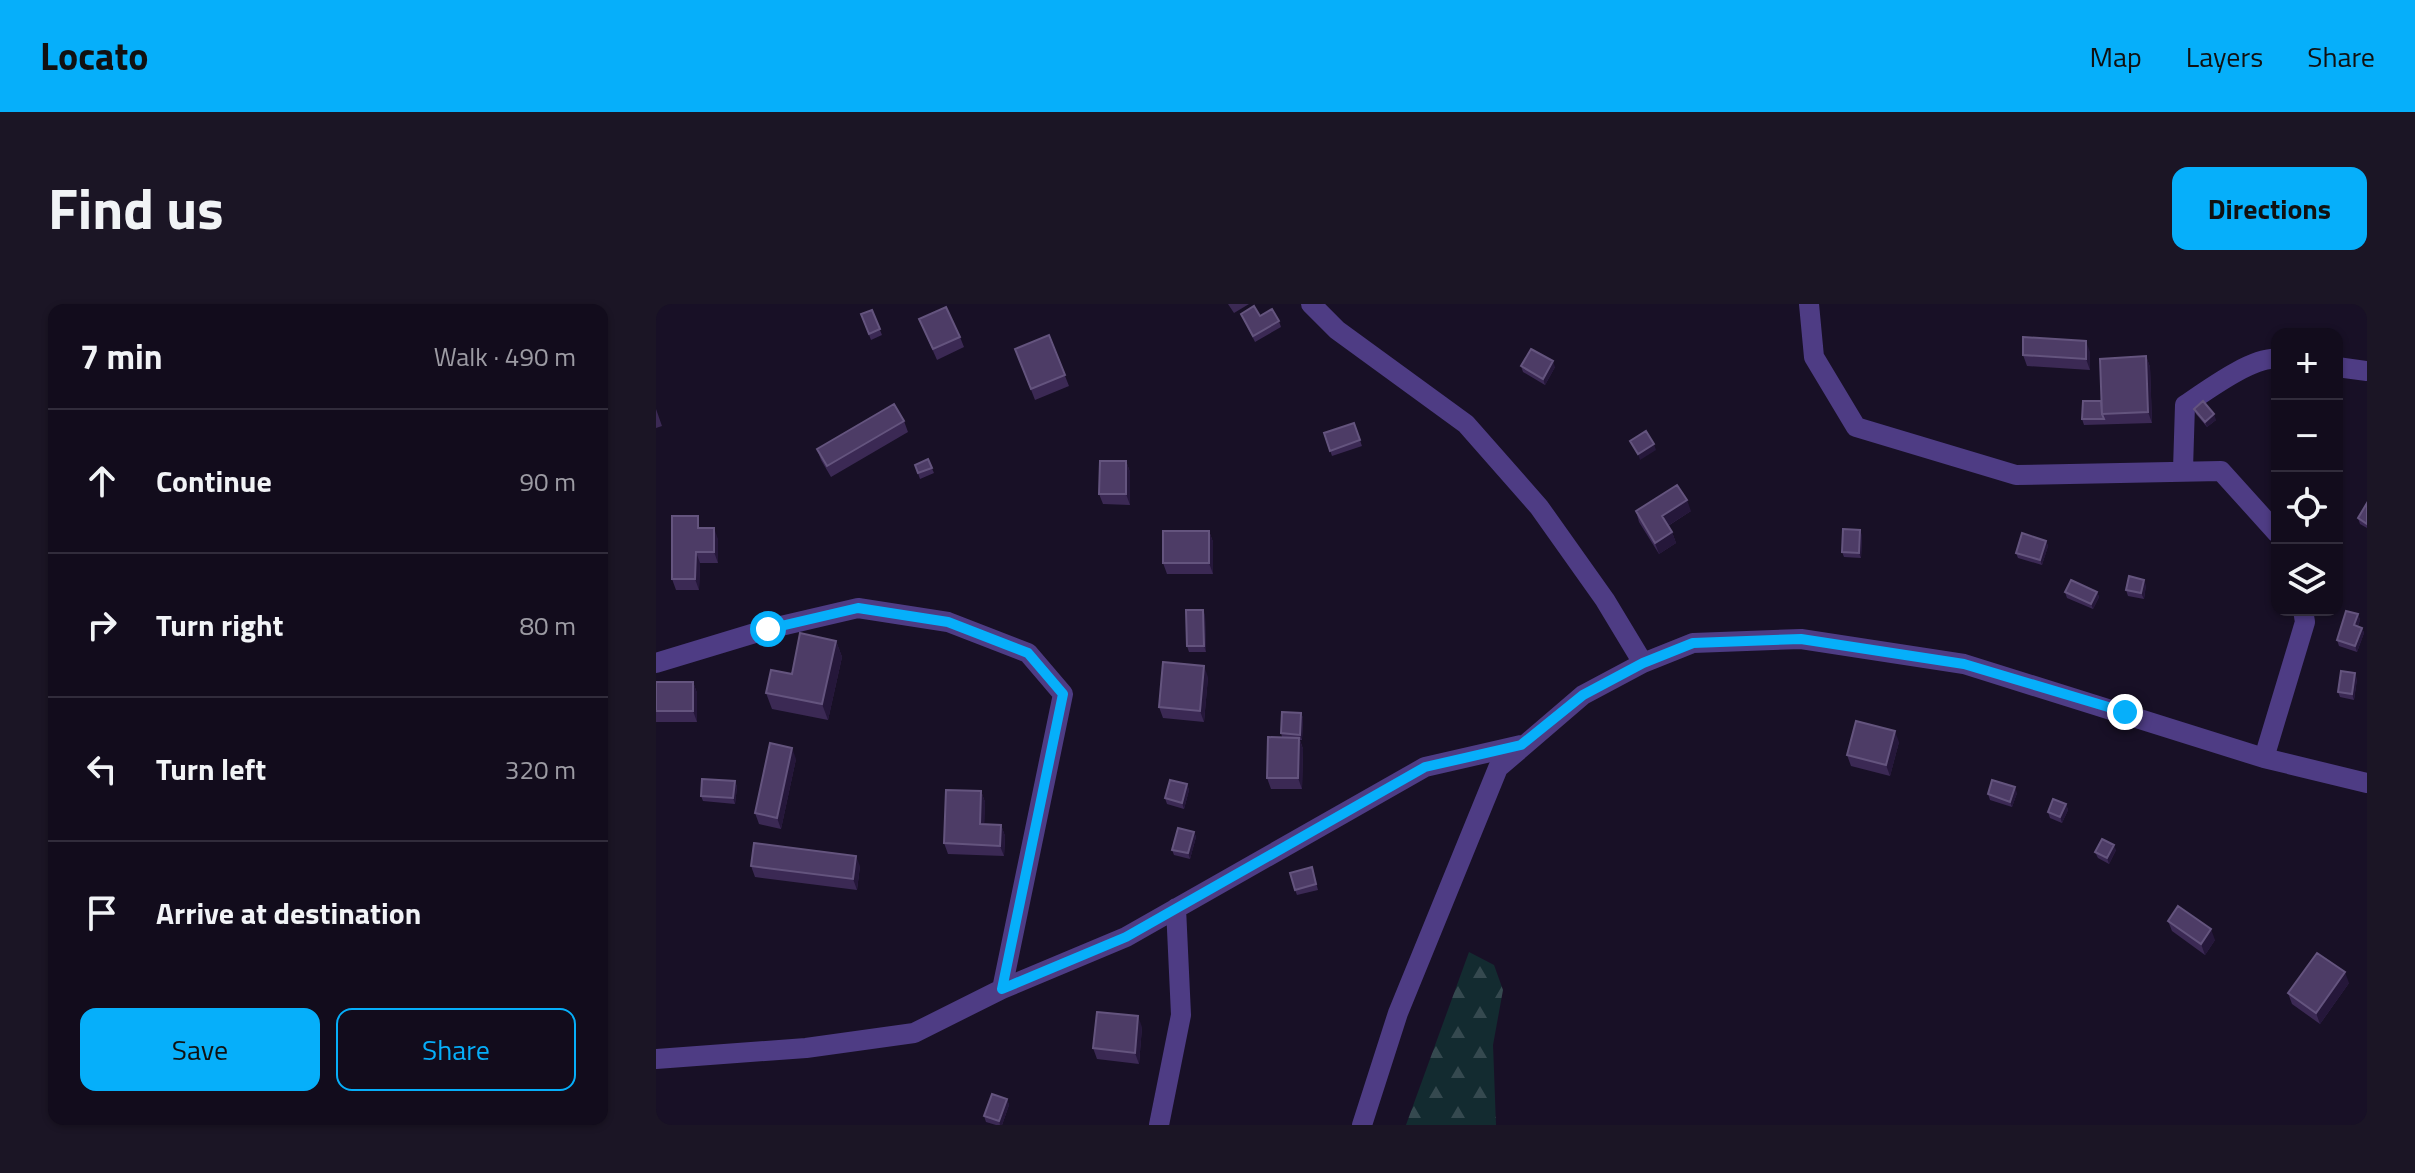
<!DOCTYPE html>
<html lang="en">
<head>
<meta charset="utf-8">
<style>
  :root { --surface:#120c1c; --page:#1b1525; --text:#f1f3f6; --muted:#9c9ba3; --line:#312c3b; --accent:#06affa }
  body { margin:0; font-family:"Titillium Web",sans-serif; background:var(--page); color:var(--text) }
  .controls { position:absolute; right:24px; top:24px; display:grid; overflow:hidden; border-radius:16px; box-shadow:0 2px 6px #0004 }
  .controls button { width:72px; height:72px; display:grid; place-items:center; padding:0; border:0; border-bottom:2px solid var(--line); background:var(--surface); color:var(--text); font:40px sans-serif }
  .stop { position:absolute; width:24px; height:24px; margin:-18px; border:6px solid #06affa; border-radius:50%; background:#fff }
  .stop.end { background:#06affa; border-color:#fff; box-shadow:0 2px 8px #0008 }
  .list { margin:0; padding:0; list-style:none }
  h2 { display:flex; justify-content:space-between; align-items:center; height:104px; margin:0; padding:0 32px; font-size:34px }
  h2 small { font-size:26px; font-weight:400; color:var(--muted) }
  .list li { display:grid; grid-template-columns:52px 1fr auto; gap:24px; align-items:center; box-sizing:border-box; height:144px; padding:0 32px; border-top:2px solid var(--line) }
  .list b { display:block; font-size:30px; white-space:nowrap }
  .list em { font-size:26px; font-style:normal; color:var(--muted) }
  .actions { display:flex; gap:16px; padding:24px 32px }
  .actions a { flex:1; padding:18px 0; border:2px solid var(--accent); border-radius:16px; text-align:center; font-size:28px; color:var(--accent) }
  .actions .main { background:var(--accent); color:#111 }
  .icon { flex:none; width:44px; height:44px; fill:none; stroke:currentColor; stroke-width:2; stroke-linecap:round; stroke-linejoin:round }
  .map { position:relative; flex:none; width:1711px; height:821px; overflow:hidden; border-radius:16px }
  header { display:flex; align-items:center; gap:48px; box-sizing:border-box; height:112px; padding:0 40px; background:var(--accent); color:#111 }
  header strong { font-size:38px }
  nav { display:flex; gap:44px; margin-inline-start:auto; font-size:28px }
  .intro { display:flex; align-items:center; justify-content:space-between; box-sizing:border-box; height:192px; padding:0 48px }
  h1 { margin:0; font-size:56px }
  .button { padding:20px 36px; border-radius:16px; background:var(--accent); color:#111; font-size:28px; font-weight:700 }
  main { display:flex; gap:48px; padding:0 48px }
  aside { flex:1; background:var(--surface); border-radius:16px; box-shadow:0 2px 6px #0004 }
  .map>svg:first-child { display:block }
  .forest { fill:url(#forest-firs) }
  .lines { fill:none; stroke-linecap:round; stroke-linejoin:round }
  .minor { stroke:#4e3c84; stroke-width:20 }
  .wall { fill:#3b2954 }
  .shaded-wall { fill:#25173a }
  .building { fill:#4d3c66; stroke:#64547e; stroke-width:2 }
  .route { stroke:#06affa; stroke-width:10 }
</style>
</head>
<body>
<header>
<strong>Locato</strong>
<nav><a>Map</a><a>Layers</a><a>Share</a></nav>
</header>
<div class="intro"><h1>Find us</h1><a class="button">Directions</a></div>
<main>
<aside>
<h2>7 min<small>Walk · 490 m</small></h2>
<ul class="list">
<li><svg class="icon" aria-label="ahead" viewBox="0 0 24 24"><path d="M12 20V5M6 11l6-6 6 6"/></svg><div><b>Continue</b></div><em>90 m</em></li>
<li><svg class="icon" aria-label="right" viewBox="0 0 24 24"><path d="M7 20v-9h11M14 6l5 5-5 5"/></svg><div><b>Turn right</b></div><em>80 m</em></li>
<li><svg class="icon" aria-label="left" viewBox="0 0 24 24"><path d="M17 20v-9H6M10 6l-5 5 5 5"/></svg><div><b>Turn left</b></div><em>320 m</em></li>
<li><svg class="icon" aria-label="arrive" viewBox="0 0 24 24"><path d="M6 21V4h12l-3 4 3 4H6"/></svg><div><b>Arrive at destination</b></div></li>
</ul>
<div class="actions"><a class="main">Save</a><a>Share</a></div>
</aside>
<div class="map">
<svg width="1711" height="821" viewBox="0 0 1711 821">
  <defs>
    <pattern id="forest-firs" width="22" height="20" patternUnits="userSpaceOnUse" patternTransform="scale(2)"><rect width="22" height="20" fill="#132b30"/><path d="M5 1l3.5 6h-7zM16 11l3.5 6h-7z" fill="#35494f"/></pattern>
  </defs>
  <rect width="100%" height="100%" fill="#181026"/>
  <path class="forest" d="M 813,648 L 838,661 L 847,686 L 837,741 L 840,821 L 750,821 Z"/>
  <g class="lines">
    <path class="minor" d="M 655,0 L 681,26 L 810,120 L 883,203 L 949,296 L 987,359
      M 1153,0 L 1158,53 L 1200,123 L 1360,171 L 1565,167 L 1621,229
      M 1681,63 L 1711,67
      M 1527,165 L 1529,101 C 1550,87 1597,52 1621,55
      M 0,359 L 112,325 L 202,304 L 292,318 L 372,349 L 407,390 L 346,685
      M 1608,454 L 1649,318 L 1647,306
      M 0,755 L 150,744 L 258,729 L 346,685 L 470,633 L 769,463 L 865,441
      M 503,821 L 525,711 L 520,604
      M 706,821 L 742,709 L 842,464 L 927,391 L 987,359 L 1037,339 L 1145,335 L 1308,360 L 1608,454 L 1711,479"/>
  </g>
  <path class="wall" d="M 572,0 L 593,0 L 578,9 Z
    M 216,6 L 226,31 L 215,36 L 205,10 Z
    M 585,10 L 604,12 L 623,17 L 625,23 L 599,38 Z
    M 263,15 L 304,33 L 308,43 L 281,56 Z
    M 393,31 L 413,82 L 379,96 L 359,45 Z
    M 1434,48 L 1434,66 L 1371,62 L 1367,51 Z
    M 1490,52 L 1494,63 L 1496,119 L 1428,121 L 1426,115 Z
    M 865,62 L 899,63 L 889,81 L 867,68 Z
    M 0,105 L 6,122 L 0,124 Z
    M 1538,105 L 1560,116 L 1551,123 L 1540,110 Z
    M 248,117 L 252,128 L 175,173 L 165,156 L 161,145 Z
    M 698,119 L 706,142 L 676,152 L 668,129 Z
    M 272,155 L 278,169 L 264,175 L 259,161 Z
    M 470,157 L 474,168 L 474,201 L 447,200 L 443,190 Z
    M 1711,199 L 1711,224 L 1704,220 L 1702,214 Z
    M 980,207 L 1035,207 L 1012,222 L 1016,228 L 1020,239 L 1003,250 L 983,218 Z
    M 46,223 L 46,224 L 62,235 L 62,259 L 44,259 L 43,286 L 20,286 L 16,275 Z
    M 553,227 L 557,238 L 557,270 L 511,270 L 507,259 Z
    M 1206,231 L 1205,254 L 1188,253 L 1186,248 Z
    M 1390,237 L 1392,242 L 1386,261 L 1362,254 L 1360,249 Z
    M 1490,281 L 1488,295 L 1472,292 L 1470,286 Z
    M 1409,288 L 1441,288 L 1443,293 L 1437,305 L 1411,294 Z
    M 1702,310 L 1704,316 L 1702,322 L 1706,324 L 1708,329 L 1701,348 L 1683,342 L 1681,336 Z
    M 549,311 L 550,348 L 533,348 L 531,342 Z
    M 180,337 L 186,353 L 172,416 L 116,405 L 110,389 Z
    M 552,373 L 548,418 L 507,414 L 503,403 Z
    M 1701,375 L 1698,396 L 1684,393 L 1682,388 Z
    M 0,378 L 37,378 L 41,389 L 41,418 L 0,418 Z
    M 645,409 L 647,414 L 646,436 L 644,436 L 647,445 L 646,485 L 615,485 L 611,474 L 626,433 L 625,429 Z
    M 1243,438 L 1234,472 L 1195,462 L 1191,451 Z
    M 140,455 L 125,525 L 103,520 L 99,509 Z
    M 79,477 L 81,483 L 79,500 L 47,497 L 45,492 Z
    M 531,480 L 533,486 L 528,505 L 511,500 L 509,494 Z
    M 325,487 L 329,498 L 328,520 L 345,521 L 349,532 L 348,552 L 292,550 L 288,539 Z
    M 1361,489 L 1356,503 L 1334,496 L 1332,490 Z
    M 1410,500 L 1412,506 L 1406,519 L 1394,514 L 1392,508 Z
    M 538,528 L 540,533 L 534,555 L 518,551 L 516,546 Z
    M 1460,546 L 1453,560 L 1442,554 L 1439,548 Z
    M 95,562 L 204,562 L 201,586 L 99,573 Z
    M 656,563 L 662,586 L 641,591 L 639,586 Z
    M 1512,617 L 1559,636 L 1549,651 L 1516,627 Z
    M 1693,679 L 1664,720 L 1636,700 L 1632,689 Z
    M 486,723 L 483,760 L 441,755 L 437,744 Z
    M 351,795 L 353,801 L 346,821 L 340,821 L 330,818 L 328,812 Z"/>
  <path class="shaded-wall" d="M 1430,37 L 1434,48 L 1434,66 L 1430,55 Z
    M 1490,52 L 1494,63 L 1496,119 L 1492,108 Z
    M 897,57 L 899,63 L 889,81 L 887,75 Z
    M 1558,110 L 1560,116 L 1551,123 L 1549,118 Z
    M 998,140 L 1000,146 L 984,156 L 982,150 Z
    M 470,157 L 474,168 L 474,201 L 470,190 Z
    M 1031,196 L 1035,207 L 1010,223 L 1006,212 Z
    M 58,224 L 62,235 L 62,259 L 58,248 Z
    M 1204,226 L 1206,231 L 1205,254 L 1203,249 Z
    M 553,227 L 557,238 L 557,270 L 553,259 Z
    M 1016,228 L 1020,239 L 1003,250 L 999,239 Z
    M 1390,237 L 1392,242 L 1386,261 L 1384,256 Z
    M 40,248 L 44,259 L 43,286 L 39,275 Z
    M 1488,276 L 1490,281 L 1488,295 L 1485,289 Z
    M 1441,288 L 1443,293 L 1437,305 L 1435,300 Z
    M 547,306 L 549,311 L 550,348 L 548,342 Z
    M 1702,310 L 1704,316 L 1700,327 L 1698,321 Z
    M 1706,324 L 1708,329 L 1701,348 L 1699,342 Z
    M 180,337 L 186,353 L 172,416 L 166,400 Z
    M 548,362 L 552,373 L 548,418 L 544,407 Z
    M 1699,369 L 1701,375 L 1698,396 L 1696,390 Z
    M 37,378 L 41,389 L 41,418 L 37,407 Z
    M 645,409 L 647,414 L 646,436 L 644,431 Z
    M 1239,427 L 1243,438 L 1234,472 L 1230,461 Z
    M 643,434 L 647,445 L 646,485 L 642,474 Z
    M 136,444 L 140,455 L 125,525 L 121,514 Z
    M 79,477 L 81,483 L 79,500 L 77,494 Z
    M 531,480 L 533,486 L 528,505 L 526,499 Z
    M 1359,483 L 1361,489 L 1356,503 L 1354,498 Z
    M 325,487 L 329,498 L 328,531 L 324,520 Z
    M 1410,500 L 1412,506 L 1406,519 L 1404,513 Z
    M 345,521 L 349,532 L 348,552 L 344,542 Z
    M 538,528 L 540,533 L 534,555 L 532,549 Z
    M 1458,541 L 1460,546 L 1453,560 L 1451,554 Z
    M 200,552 L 204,562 L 201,586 L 197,575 Z
    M 1555,625 L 1559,636 L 1549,651 L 1545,640 Z
    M 1689,668 L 1693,679 L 1664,720 L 1660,709 Z
    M 482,712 L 486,723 L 483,760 L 479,749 Z
    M 351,795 L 353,801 L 346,821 L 344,821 L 343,817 Z"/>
  <path class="building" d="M 598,2 L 604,12 L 616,5 L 623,17 L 597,32 L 585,10 Z
    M 290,3 L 304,33 L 277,45 L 263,15 Z
    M 216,6 L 224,25 L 213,30 L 205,10 Z
    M 393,31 L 409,71 L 375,85 L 359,45 Z
    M 1367,33 L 1430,37 L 1430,55 L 1367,51 Z
    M 875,45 L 897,57 L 887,75 L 865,62 Z
    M 1490,52 L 1492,108 L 1446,110 L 1444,55 Z
    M 1427,97 L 1445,97 L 1446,110 L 1448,115 L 1426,115 Z
    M 1547,97 L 1558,110 L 1549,118 L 1538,105 Z
    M 238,100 L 248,117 L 171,162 L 161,145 Z
    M 698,119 L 704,136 L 674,147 L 668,129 Z
    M 990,127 L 998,140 L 982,150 L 974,137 Z
    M 272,155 L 276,164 L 262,169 L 259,161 Z
    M 444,157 L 470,157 L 470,190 L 443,190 Z
    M 1021,181 L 1031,196 L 1006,212 L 1016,228 L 999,239 L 980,207 Z
    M 1711,199 L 1711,220 L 1702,214 Z
    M 16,212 L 42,212 L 42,224 L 58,224 L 58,248 L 40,248 L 39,275 L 16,275 Z
    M 1187,225 L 1204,226 L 1203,249 L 1186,248 Z
    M 507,227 L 553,227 L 553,259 L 507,259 Z
    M 1366,229 L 1390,237 L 1384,256 L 1360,249 Z
    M 1473,272 L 1488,276 L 1485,289 L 1470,286 Z
    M 1415,276 L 1441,288 L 1435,300 L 1409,288 Z
    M 530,306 L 547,306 L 548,342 L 531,342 Z
    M 1690,307 L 1702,310 L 1698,321 L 1706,324 L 1699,342 L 1681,336 Z
    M 144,329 L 180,337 L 166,400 L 110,389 L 115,366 L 136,370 Z
    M 507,358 L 548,362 L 544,407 L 503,403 Z
    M 1685,367 L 1699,369 L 1696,390 L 1682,388 Z
    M 0,378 L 37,378 L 37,407 L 0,407 Z
    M 626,408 L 645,409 L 644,431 L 625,429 Z
    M 1200,417 L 1239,427 L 1230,461 L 1191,451 Z
    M 612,433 L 643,434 L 642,474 L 611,474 Z
    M 114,439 L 136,444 L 121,514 L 99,509 Z
    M 46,475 L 79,477 L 77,494 L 45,492 Z
    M 514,476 L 531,480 L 526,499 L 509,494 Z
    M 1336,476 L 1359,483 L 1354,498 L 1332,490 Z
    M 290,486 L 325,487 L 324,520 L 345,521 L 344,542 L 288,539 Z
    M 1397,495 L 1410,500 L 1404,513 L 1392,508 Z
    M 522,524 L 538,528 L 532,549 L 516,546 Z
    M 1446,535 L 1458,541 L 1451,554 L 1439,548 Z
    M 98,539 L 200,552 L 197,575 L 95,562 Z
    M 656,563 L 660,580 L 639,586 L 634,569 Z
    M 1522,602 L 1555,625 L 1545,640 L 1512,617 Z
    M 1661,649 L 1689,668 L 1660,709 L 1632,689 Z
    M 441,708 L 482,712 L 479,749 L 437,744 Z
    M 336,790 L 351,795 L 343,817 L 328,812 Z"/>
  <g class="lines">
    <path class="route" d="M 112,325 L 202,304 L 292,318 L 372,349 L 407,390 L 346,685 L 470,633 L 769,463 L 865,441 L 927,391 L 987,359 L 1037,339 L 1145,335 L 1308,360 L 1469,408"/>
  </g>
</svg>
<div class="controls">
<button>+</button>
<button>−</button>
<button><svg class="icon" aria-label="locate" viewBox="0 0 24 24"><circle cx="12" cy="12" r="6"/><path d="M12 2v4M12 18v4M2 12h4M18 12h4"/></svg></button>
<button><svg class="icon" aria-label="layers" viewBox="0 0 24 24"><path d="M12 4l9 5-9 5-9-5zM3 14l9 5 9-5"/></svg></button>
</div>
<div class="stop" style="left:112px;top:325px"></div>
<div class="stop end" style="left:1469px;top:408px"></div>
</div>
</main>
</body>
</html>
